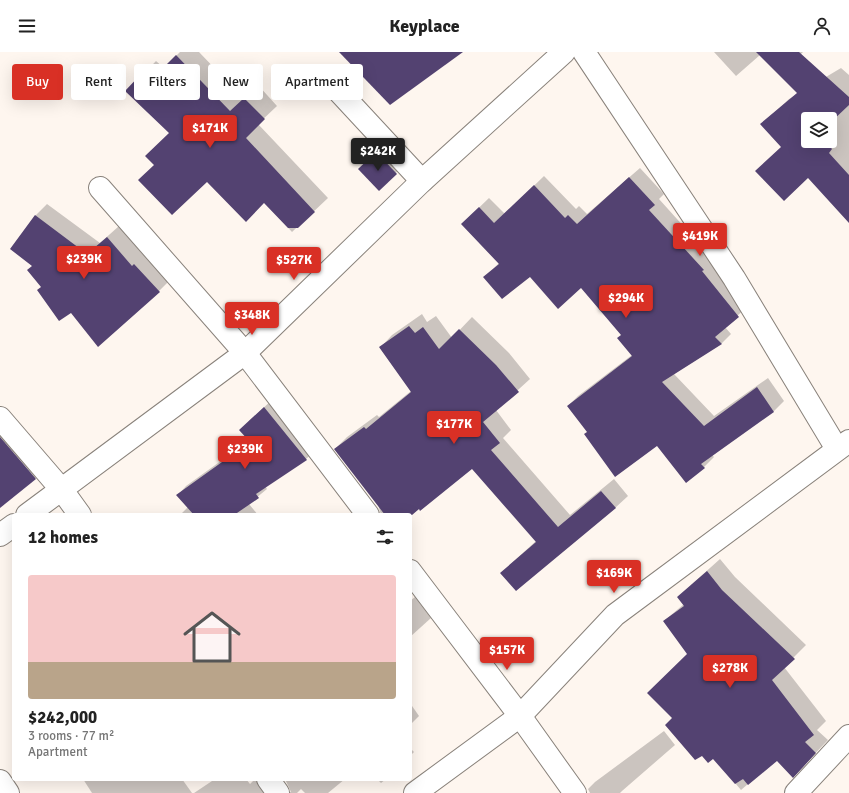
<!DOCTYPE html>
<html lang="en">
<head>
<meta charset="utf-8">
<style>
  :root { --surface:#fff; --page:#f6f6f6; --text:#222; --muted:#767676; --line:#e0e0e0; --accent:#d93025 }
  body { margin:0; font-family:Signika,sans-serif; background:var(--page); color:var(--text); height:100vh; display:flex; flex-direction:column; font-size:15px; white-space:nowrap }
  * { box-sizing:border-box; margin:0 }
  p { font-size:13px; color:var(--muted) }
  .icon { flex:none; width:22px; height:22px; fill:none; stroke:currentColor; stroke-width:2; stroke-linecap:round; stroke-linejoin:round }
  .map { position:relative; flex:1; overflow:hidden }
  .panel { position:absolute; left:12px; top:461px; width:400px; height:268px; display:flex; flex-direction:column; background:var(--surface); border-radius:4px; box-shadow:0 4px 16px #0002 }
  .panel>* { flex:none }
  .guide { position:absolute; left:12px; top:12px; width:400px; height:36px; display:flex; gap:8px }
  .buttons { position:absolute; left:801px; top:60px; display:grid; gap:8px }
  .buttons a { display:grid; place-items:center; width:36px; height:36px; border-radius:4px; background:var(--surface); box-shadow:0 4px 16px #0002; font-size:20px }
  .price { position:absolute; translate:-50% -34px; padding:0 9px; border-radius:4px; background:var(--accent); color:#fff; font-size:13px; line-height:26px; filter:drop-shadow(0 1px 2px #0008) }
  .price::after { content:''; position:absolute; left:50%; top:24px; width:12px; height:9px; margin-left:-6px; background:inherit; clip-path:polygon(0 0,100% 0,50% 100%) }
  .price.active { background:#222; color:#fff }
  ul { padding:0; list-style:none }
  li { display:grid; align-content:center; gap:8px; height:212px; padding:0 16px }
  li+li { border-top:1px solid var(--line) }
  li span { display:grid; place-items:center; height:124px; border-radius:4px; color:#555 }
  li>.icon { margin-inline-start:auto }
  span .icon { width:72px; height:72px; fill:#fffc; stroke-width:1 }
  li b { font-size:17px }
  h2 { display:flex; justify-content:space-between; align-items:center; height:48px; padding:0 16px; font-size:17px }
  .pill { padding:0 14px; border-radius:4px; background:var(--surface); box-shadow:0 4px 16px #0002; font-size:14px; line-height:36px }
  .pill.active { background:var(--accent); color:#fff }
  header { display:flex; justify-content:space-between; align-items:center; height:52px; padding:0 16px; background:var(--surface); font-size:18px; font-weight:700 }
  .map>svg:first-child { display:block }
  .shadow { fill:#0003; fill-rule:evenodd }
  .building { fill:#534271 }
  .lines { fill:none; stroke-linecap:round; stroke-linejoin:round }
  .street-casing { stroke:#89827b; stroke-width:24 }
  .street { stroke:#fff; stroke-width:22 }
</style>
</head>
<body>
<header><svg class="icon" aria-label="menu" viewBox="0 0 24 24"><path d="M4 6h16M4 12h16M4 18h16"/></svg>Keyplace<svg class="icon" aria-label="person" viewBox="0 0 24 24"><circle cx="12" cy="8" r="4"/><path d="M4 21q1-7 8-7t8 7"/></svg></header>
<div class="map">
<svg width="849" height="741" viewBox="0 0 849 741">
  <rect width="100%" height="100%" fill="#fef6ef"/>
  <g class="shadow">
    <path d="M 180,0 L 199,0 L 244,47 L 258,33 L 277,54 L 258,72 L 328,146 L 292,180 L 264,150 L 207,128 L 155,113 L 171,81 L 127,39 L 156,9 L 164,16 Z"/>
    <path d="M 714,0 L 803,0 L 780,23 L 760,3 L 736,24 Z"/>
    <path d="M 841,16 L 849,23 L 849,157 L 808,125 L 756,119 L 782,95 L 762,72 L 789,47 ZM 808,67 L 830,67 L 830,89 L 808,89 Z"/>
    <path d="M 384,93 L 403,114 L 379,137 L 360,117 Z"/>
    <path d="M 640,116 L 664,142 L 659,147 L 713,207 L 748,254 L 725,275 L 731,282 L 721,292 L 674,322 L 714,364 L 768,326 L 784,349 L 774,359 L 712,403 L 714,405 L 704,415 L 658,392 L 588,380 L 568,354 L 578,344 L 632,303 L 622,282 L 581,234 L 530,224 L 485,225 L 499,211 L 462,172 L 489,146 L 505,162 L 544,124 L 576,157 L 579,154 L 587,162 Z"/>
    <path d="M 47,152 L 100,191 L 119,174 L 144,203 L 146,201 L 170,228 L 159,239 L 71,259 L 42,234 L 33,213 L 11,197 L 36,163 Z"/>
    <path d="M 422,262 L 427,270 L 436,264 L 452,286 L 472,265 L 509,301 L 530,327 L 496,358 L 511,378 L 503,386 L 570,463 L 614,427 L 628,444 L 615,456 L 501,521 L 536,489 L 472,415 L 410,464 L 410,463 L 381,463 L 378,452 L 335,397 L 347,385 L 377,363 L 379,365 L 411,339 L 380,296 L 392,283 Z"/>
    <path d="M 273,347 L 315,399 L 306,407 L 265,434 L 267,437 L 249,452 L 258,463 L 180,463 L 188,455 L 178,443 L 186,434 L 250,388 L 249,369 Z"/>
    <path d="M 0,355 L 49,413 L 35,426 L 0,455 Z"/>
    <path d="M 720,507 L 735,525 L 806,593 L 784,615 L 826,669 L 817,678 L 828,688 L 805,712 L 777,707 L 741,738 L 713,705 L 673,666 L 688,601 L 664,569 L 684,552 L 691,533 Z"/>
    <path d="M 415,545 L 431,566 L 410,585 L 410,549 Z"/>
    <path d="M 410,651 L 419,664 L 410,673 Z"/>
    <path d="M 664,679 L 675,693 L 622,739 L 620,741 L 590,741 L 588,737 L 595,730 Z"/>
    <path d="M 410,696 L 414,700 L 410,704 Z"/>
    <path d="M 83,727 L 182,727 L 192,741 L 92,741 Z"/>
    <path d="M 215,727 L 246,727 L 250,732 L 255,727 L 276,727 L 286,739 L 291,740 L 285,727 L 345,727 L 328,741 L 305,741 L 301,737 L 297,741 L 194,741 Z"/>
    <path d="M 377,727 L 386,727 L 381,731 Z"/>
  </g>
  <g class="building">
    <path d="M 339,0 L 463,0 L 390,53 Z"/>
    <path d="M 756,0 L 799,0 L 849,45 L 849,53 L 830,71 L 830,67 L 808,67 L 808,89 L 825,89 L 832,97 L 829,101 L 849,123 L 849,171 L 808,126 L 784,149 L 755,119 L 781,95 L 760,72 L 797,41 Z"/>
    <path d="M 176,3 L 230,59 L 244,46 L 265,67 L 246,86 L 315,160 L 298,176 L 288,176 L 264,151 L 246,170 L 207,130 L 172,163 L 138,128 L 154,113 L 145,104 L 169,81 L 125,39 L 142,21 L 150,29 Z"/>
    <path d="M 376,100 L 397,122 L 379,139 L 358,117 Z"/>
    <path d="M 629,125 L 655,153 L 649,158 L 704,218 L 702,219 L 739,265 L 715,285 L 722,292 L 662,330 L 704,374 L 757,335 L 774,360 L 701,412 L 705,416 L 686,431 L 657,394 L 615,425 L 584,382 L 587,380 L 567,354 L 632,304 L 617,286 L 621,283 L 581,236 L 558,257 L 530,225 L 502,247 L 483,225 L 499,212 L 461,172 L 479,155 L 494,171 L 534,133 L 565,166 L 568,163 L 577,172 Z"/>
    <path d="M 35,163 L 87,202 L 107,185 L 132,214 L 134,212 L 160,240 L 98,295 L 71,261 L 59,269 L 37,238 L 41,235 L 27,218 L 32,214 L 10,197 Z"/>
    <path d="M 409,274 L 415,281 L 423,275 L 439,297 L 459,277 L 496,313 L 519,340 L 483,370 L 500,391 L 491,398 L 558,475 L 601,439 L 616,456 L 516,539 L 500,521 L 536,490 L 472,417 L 420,459 L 419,457 L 412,463 L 385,463 L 334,397 L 364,375 L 366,377 L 411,340 L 379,295 Z"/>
    <path d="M 264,355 L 307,408 L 256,442 L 259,446 L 234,463 L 194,463 L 176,443 L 250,390 L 239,378 Z"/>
    <path d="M 0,385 L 36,427 L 0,456 Z"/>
    <path d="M 707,519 L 722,538 L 795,607 L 772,628 L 814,683 L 805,690 L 816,701 L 793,726 L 777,709 L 748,733 L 743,727 L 735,732 L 713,707 L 708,711 L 702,704 L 695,708 L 665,673 L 672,666 L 647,641 L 687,602 L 663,569 L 684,554 L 677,545 Z"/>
  </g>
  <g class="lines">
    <defs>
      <g id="street">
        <path d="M 584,0 L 734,226 L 837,397"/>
        <path d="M 332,32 L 422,129"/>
        <path d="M 100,136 L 245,301 L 368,463"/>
        <path d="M 0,366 L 62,438 L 80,463"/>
        <path d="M 27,463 L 245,301 L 422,129 L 564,0"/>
        <path d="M 0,483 L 14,473"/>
        <path d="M 410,519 L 520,664 L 575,741"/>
        <path d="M 268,727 L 278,741"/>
        <path d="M 0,729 L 8,741"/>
        <path d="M 415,741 L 520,664 L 615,563 L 849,389"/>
        <path d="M 796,741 L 849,684"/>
      </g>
    </defs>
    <use href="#street" class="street-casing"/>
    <use href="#street" class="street"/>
  </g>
</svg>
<div class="buttons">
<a><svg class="icon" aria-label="layers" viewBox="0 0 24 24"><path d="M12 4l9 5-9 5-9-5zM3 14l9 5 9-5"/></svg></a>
</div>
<b class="price" style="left:210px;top:97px">$171K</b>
<b class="price active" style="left:378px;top:120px">$242K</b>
<b class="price" style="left:700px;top:205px">$419K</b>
<b class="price" style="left:84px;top:228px">$239K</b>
<b class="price" style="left:294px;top:229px">$527K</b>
<b class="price" style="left:626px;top:267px">$294K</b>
<b class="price" style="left:252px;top:284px">$348K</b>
<b class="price" style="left:454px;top:393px">$177K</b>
<b class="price" style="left:245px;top:418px">$239K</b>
<b class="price" style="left:614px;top:542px">$169K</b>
<b class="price" style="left:507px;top:619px">$157K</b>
<b class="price" style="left:730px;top:637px">$278K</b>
<div class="guide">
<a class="pill active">Buy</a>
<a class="pill">Rent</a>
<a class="pill">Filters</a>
<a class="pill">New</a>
<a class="pill">Apartment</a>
</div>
<section class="panel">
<h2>12 homes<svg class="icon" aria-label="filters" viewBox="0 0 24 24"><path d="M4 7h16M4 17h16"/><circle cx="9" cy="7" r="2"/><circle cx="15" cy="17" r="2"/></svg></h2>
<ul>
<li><span style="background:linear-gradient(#f6c9c9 70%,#b9a48a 0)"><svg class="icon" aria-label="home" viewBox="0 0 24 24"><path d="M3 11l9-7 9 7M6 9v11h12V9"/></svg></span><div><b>$242,000</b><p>3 rooms · 77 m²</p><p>Apartment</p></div></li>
</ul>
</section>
</div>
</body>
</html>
